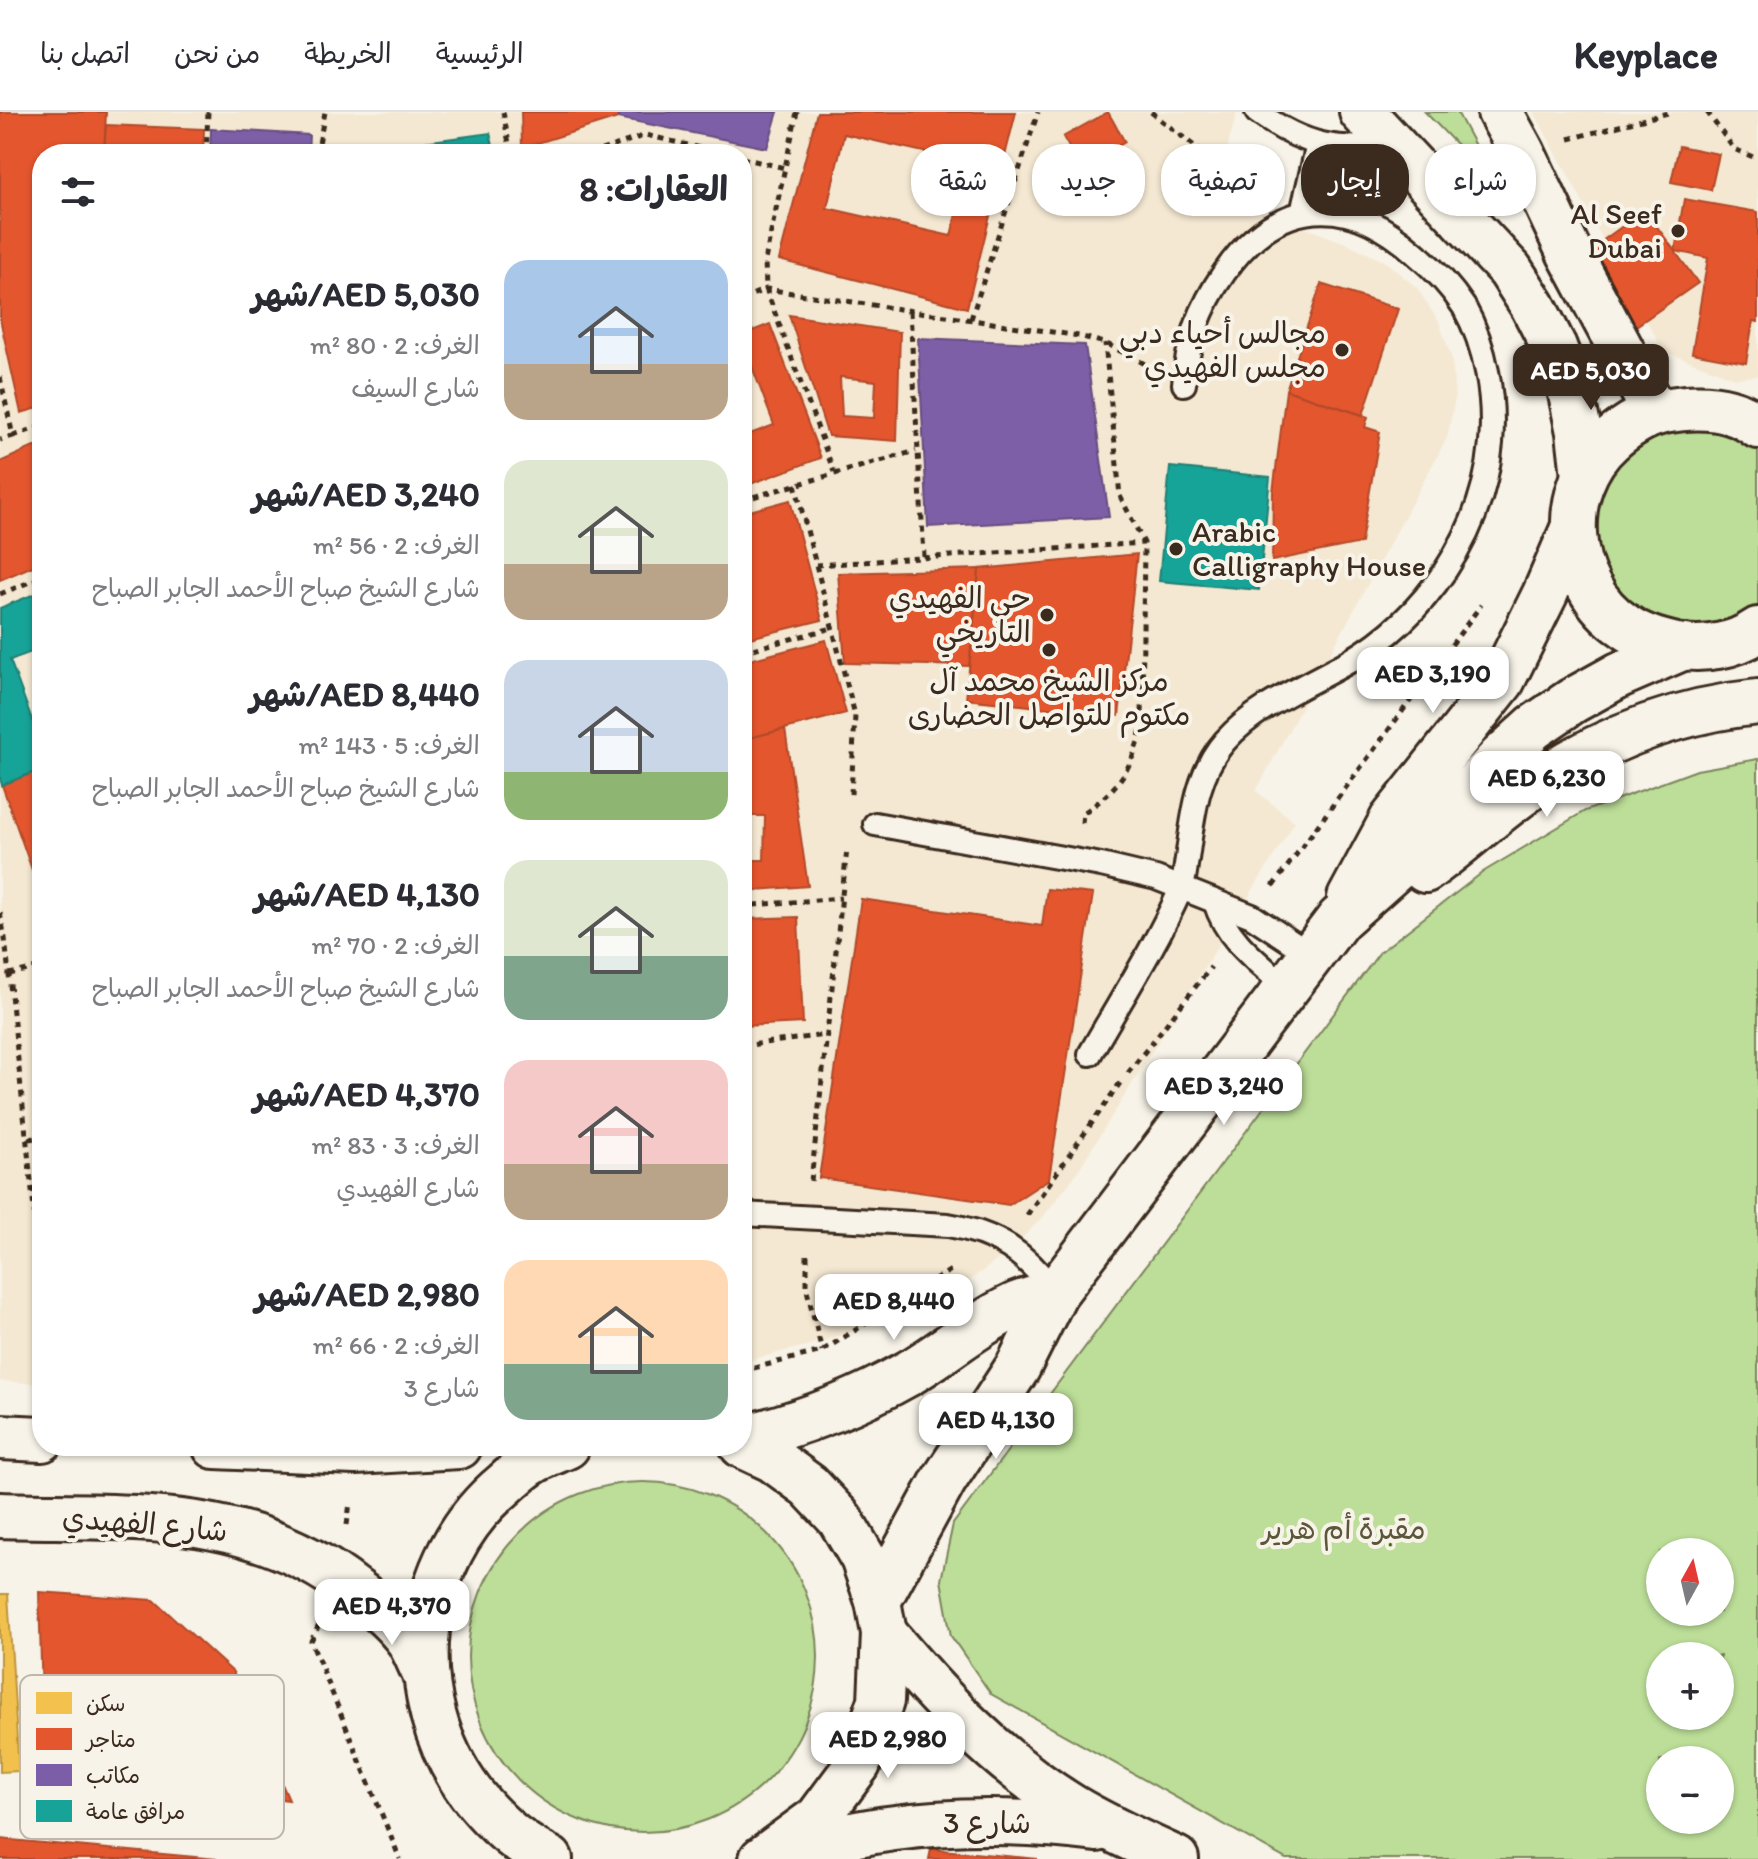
<!DOCTYPE html>
<html lang="ar">
<head>
<meta charset="utf-8">
<style>
  :root { --surface:#fff; --page:#f2f2f3; --text:#2b2b33; --muted:#7c7c81; --line:#e1e1e2; --accent:#3b2a1e }
  body { margin:0; font-family:Itim,"Playpen Sans Arabic",sans-serif; background:var(--page); color:var(--text); direction:rtl; height:100vh; display:flex; flex-direction:column; font-size:30px; white-space:nowrap }
  * { box-sizing:border-box; margin:0 }
  p { font-size:26px; color:var(--muted) }
  .icon { flex:none; width:44px; height:44px; fill:none; stroke:currentColor; stroke-width:2; stroke-linecap:round; stroke-linejoin:round }
  .map { position:relative; flex:1; overflow:hidden; direction:ltr }
  .side { position:absolute; left:32px; top:32px; width:720px; height:1312px; display:flex; flex-direction:column; background:var(--surface); border-radius:32px; box-shadow:0 2px 6px #0004; direction:rtl }
  .side>* { flex:none }
  .banner { position:absolute; left:776px; top:32px; width:760px; height:72px; direction:rtl; display:flex; gap:16px }
  .needle { width:52px; rotate:8deg }
  .tools { position:absolute; left:1646px; top:1426px; display:grid; gap:16px }
  .tools a { display:grid; place-items:center; width:88px; height:88px; border-radius:50%; background:var(--surface); box-shadow:0 2px 6px #0004; font-size:40px }
  .price { position:absolute; translate:-50% -68px; padding:0 18px; border-radius:16px; background:#fff; color:#222; font-size:26px; line-height:52px; filter:drop-shadow(0 2px 4px #0008) }
  .price::after { content:''; position:absolute; left:50%; top:48px; width:24px; height:18px; margin-left:-12px; background:inherit; clip-path:polygon(0 0,100% 0,50% 100%) }
  .price.active { background:var(--accent); color:#fff }
  ul { padding:0; list-style:none }
  li { display:flex; align-items:center; gap:24px; height:200px; padding:0 24px }
  li span { display:grid; place-items:center; flex:none; width:224px; height:160px; border-radius:24px; color:#555 }
  li>.icon { margin-inline-start:auto }
  span .icon { width:96px; height:96px; fill:#fffc; stroke-width:1 }
  li b { font-size:34px }
  h2 { display:flex; justify-content:space-between; align-items:center; height:96px; padding:0 24px; font-size:34px }
  .pill { padding:0 28px; border-radius:32px; background:var(--surface); box-shadow:0 2px 6px #0004; font-size:28px; line-height:72px }
  .pill.active { background:var(--accent); color:#fff }
  header { display:flex; align-items:center; gap:48px; box-sizing:border-box; height:112px; padding:0 40px; background:var(--surface); border-bottom:2px solid var(--line) }
  header strong { font-size:38px }
  nav { display:flex; gap:44px; margin-inline-start:auto; font-size:28px }
  .map>svg:first-child { display:block }
  .built { fill:#f4e8d2 }
  .green { fill:#bcde98; stroke:#7c845b; stroke-width:2; fill-rule:evenodd }
  .homes { fill:#f2c14e; stroke:#bb9440; stroke-width:2 }
  .shops { fill:#e4572e; stroke:#b14a29; stroke-width:2; fill-rule:evenodd }
  .offices { fill:#7b5ea7; stroke:#684e7e; stroke-width:2 }
  .public { fill:#17a398; stroke:#227f73; stroke-width:2 }
  .lines { fill:none; stroke-linecap:round; stroke-linejoin:round }
  .lane-casing { stroke:#3b2a1e; stroke-width:28 }
  .street-casing { stroke:#3b2a1e; stroke-width:50 }
  .secondary-casing { stroke:#3b2a1e; stroke-width:50 }
  .path { stroke:#3b2a1e; stroke-width:5; stroke-dasharray:6 6; stroke-linecap:butt }
  .lane { stroke:#f7f3e8; stroke-width:22 }
  .street { stroke:#f7f3e8; stroke-width:44 }
  .secondary { stroke:#f7f3e8; stroke-width:44 }
  .poi-dot { fill:#3b2a1e; stroke:#f7f3e8; stroke-width:3 }
  .labels { text-anchor:middle; stroke-width:8; stroke-linejoin:round; paint-order:stroke }
  .poi-label { font-size:30px; fill:#3b2a1e; stroke:#f7f3e8; text-anchor:end }
  .street-label { font-size:30px; fill:#3b2a1e; stroke:#f7f3e8 }
  .park-label { font-size:30px; fill:#5b573c; stroke:#f7f3e8 }
  .key { fill:#f7f3e8; stroke:#bfb7ab; stroke-width:2 }
  .key-label { font-size:22px; fill:#3b2a1e }
</style>
</head>
<body>
<header>
<strong>Keyplace</strong>
<nav><a>الرئيسية</a><a>الخريطة</a><a>من نحن</a><a>اتصل بنا</a></nav>
</header>
<div class="map">
<svg width="1758" height="1747" viewBox="0 0 1758 1747">
  <rect width="100%" height="100%" fill="#f7f3e8"/>
  <filter id="ink" filterUnits="userSpaceOnUse"><feTurbulence type="fractalNoise" baseFrequency=".0125" numOctaves="2"/><feDisplacementMap in="SourceGraphic" scale="16" xChannelSelector="R" yChannelSelector="G"/><feConvolveMatrix kernelMatrix="1 2 1 2 8 2 1 2 1" color-interpolation-filters="sRGB"/></filter>
  <g filter="url(#ink)">
    <g class="built">
      <path d="M 0,0 L 1237,0 L 1215,82 L 1351,133 L 1387,151 L 1417,176 L 1439,210 L 1452,247 L 1455,287 L 1447,326 L 1256,679 L 1295,710 L 1074,1065 L 1043,1105 L 1007,1141 L 966,1171 L 921,1196 L 821,1230 L 742,1250 L 742,42 L 42,42 L 42,1272 L 0,1269 Z"/>
      <path d="M 1534,0 L 1758,0 L 1758,264 L 1735,266 L 1663,239 Z"/>
    </g>
    <g class="green">
      <path d="M 1425,0 L 1457,0 L 1496,73 Z"/>
      <path d="M 1716,313 L 1758,334 L 1758,493 L 1750,500 L 1718,514 L 1683,516 L 1651,507 L 1623,489 L 1602,462 L 1591,431 L 1602,366 L 1649,320 Z"/>
      <path d="M 1758,647 L 1758,1747 L 1286,1747 L 991,1582 L 951,1524 L 941,1468 L 953,1412 L 1380,840 L 1483,760 L 1585,699 L 1697,658 ZM 1720,1440 L 1720,1500 L 1660,1500 L 1660,1440 ZM 1660,1544 L 1720,1544 L 1720,1604 L 1660,1604 ZM 1660,1648 L 1720,1648 L 1720,1708 L 1660,1708 Z"/>
      <circle cx="643" cy="1545" r="175"/>
    </g>
    <path class="homes" d="M 0,1482 L 8,1482 L 19,1659 L 0,1660 Z"/>
    <g class="shops">
      <path d="M 0,0 L 106,0 L 104,42 L 42,42 L 42,295 L 21,301 L 0,207 Z"/>
      <path d="M 521,0 L 619,0 L 618,6 L 522,36 Z"/>
      <path d="M 817,0 L 1016,0 L 967,196 L 779,148 ZM 844,22 L 968,50 L 951,124 L 827,96 Z"/>
      <path d="M 1108,0 L 1125,30 L 1080,55 L 1063,25 Z"/>
      <path d="M 106,13 L 204,17 L 203,42 L 104,42 Z"/>
      <path d="M 1679,34 L 1719,42 L 1711,78 L 1671,70 Z"/>
      <path d="M 1684,87 L 1758,100 L 1758,210 L 1753,209 L 1746,251 L 1692,241 L 1708,146 L 1675,139 Z"/>
      <path d="M 1645,98 L 1698,171 L 1636,214 L 1584,142 Z"/>
      <path d="M 1321,172 L 1398,197 L 1363,303 L 1286,278 Z"/>
      <path d="M 789,203 L 900,220 L 897,329 L 828,324 ZM 840,265 L 876,269 L 874,306 L 842,304 Z"/>
      <path d="M 770,212 L 821,346 L 742,375 L 742,325 L 774,313 L 751,252 L 742,255 L 742,223 Z"/>
      <path d="M 1286,278 L 1368,305 L 1365,315 L 1380,320 L 1361,431 L 1272,449 L 1273,380 Z"/>
      <path d="M 36,334 L 42,347 L 42,450 L 0,468 L 0,350 Z"/>
      <path d="M 790,388 L 822,508 L 746,527 L 742,510 L 742,401 Z"/>
      <path d="M 1137,442 L 1119,604 L 966,587 L 979,457 Z"/>
      <path d="M 979,457 L 969,554 L 845,551 L 838,461 Z"/>
      <path d="M 826,528 L 846,601 L 742,628 L 742,550 Z"/>
      <path d="M 785,617 L 808,774 L 742,779 L 742,748 L 764,748 L 765,704 L 742,704 L 742,628 Z"/>
      <path d="M 42,657 L 42,786 L 2,673 Z"/>
      <path d="M 1047,777 L 1093,782 L 1049,1067 L 1009,1093 L 819,1066 L 861,787 L 1042,814 Z"/>
      <path d="M 798,805 L 803,911 L 742,914 L 742,807 Z"/>
      <path d="M 39,1480 L 154,1488 L 233,1560 L 289,1688 L 44,1659 Z"/>
      <path d="M 0,1727 L 217,1747 L 0,1747 Z"/>
      <path d="M 931,1737 L 1038,1747 L 929,1747 Z"/>
    </g>
    <g class="offices">
      <path d="M 619,0 L 778,0 L 767,36 L 618,6 Z"/>
      <path d="M 211,17 L 309,23 L 308,42 L 210,42 Z"/>
      <path d="M 918,226 L 1085,233 L 1109,405 L 928,415 Z"/>
    </g>
    <g class="public">
      <path d="M 490,21 L 495,42 L 334,42 Z"/>
      <path d="M 1170,355 L 1270,365 L 1259,478 L 1159,469 Z"/>
      <path d="M 42,479 L 42,536 L 10,548 L 34,613 L 42,610 L 42,657 L 2,673 L 0,667 L 0,496 Z"/>
    </g>
    <g class="lines">
      <defs>
        <g id="lane">
          <path d="M 1257,0 C 1305,35 1338,40 1395,33"/>
          <path d="M 1302,101 L 1318,32"/>
          <path d="M 875,712 L 1101,753 L 1156,766 L 1252,804 L 1311,843"/>
          <path d="M 1215,790 C 1227,829 1258,850 1287,876"/>
          <path d="M 1090,942 C 1120,889 1155,835 1180,779 C 1185,770 1185,757 1187,747 C 1193,706 1196,662 1225,629 C 1257,593 1306,574 1348,550 C 1426,505 1483,422 1491,331 C 1495,286 1486,234 1464,195 C 1451,175 1433,156 1415,141 C 1348,81 1277,84 1224,161 C 1201,194 1187,232 1184,272"/>
          <path d="M 742,1102 L 948,1113 C 997,1121 1026,1141 1055,1181"/>
        </g>
        <g id="street">
          <path d="M 1362,0 L 1510,158 L 1533,194 L 1554,235 L 1570,277 L 1579,320 L 1584,364"/>
          <path d="M 1500,0 L 1522,40 L 1570,142 L 1655,301"/>
        </g>
        <g id="secondary">
          <path d="M 1758,314 C 1731,293 1696,293 1664,299 C 1644,303 1626,315 1611,328 C 1556,377 1563,473 1625,514 C 1640,525 1658,530 1676,534 C 1703,539 1735,534 1758,518"/>
          <path d="M 1425,758 C 1466,729 1503,692 1546,665 C 1611,623 1681,598 1758,590"/>
          <path d="M 1350,786 L 1392,708 L 1502,569 L 1545,482 L 1573,417"/>
          <path d="M 0,1325 L 42,1327"/>
          <path d="M 742,1326 C 801,1312 856,1291 909,1261 C 945,1240 976,1212 1014,1194 C 1027,1188 1042,1185 1055,1181"/>
          <path d="M 742,1333 L 772,1347 L 809,1374 L 840,1407 L 863,1446 L 878,1489 L 884,1521 L 881,1589 L 858,1652 L 818,1706 L 762,1747"/>
          <path d="M 215,1334 L 355,1340 L 459,1334"/>
          <path d="M 0,1403 C 128,1407 250,1394 356,1479 C 375,1493 395,1509 409,1529 C 415,1539 420,1552 425,1562"/>
          <path d="M 878,1489 L 944,1368 L 1018,1255 L 1055,1181 L 1339,807 L 1412,742 L 1500,646 L 1534,615 L 1572,589 L 1619,563 L 1684,535"/>
          <path d="M 884,1521 C 940,1588 997,1649 1072,1695 C 1105,1715 1141,1731 1176,1747"/>
          <path d="M 786,1740 C 887,1708 992,1704 1097,1717"/>
          <path d="M 550,1747 C 519,1733 492,1708 471,1681 C 400,1586 413,1448 505,1372 C 514,1364 523,1355 534,1349 C 544,1343 556,1339 567,1334"/>
        </g>
      </defs>
      <use href="#lane" class="lane-casing"/>
      <use href="#street" class="street-casing"/>
      <use href="#secondary" class="secondary-casing"/>
      <g class="path">
        <path d="M 503,0 L 511,42"/>
        <path d="M 797,0 L 765,148 L 766,177 L 834,360"/>
        <path d="M 1151,0 L 1244,73 L 1270,68"/>
        <path d="M 1707,0 L 1734,37 L 1758,47"/>
        <path d="M 1569,27 L 1672,0"/>
        <path d="M 206,42 L 208,0"/>
        <path d="M 317,42 L 325,0"/>
        <path d="M 590,42 L 646,23 L 725,42"/>
        <path d="M 742,46 L 785,56"/>
        <path d="M 742,187 L 766,177 L 1079,224 L 1105,231 L 1149,254"/>
        <path d="M 910,199 L 924,444"/>
        <path d="M 971,207 L 1038,0"/>
        <path d="M 0,265 L 13,324 L 0,328"/>
        <path d="M 13,324 L 42,314"/>
        <path d="M 795,372 L 855,603 L 851,683"/>
        <path d="M 742,388 L 916,339"/>
        <path d="M 816,453 L 1144,431"/>
        <path d="M 0,482 L 42,465"/>
        <path d="M 742,540 L 832,516"/>
        <path d="M 1082,711 L 1083,701 C 1119,678 1136,651 1142,609 L 1144,431 L 1120,384 L 1105,231"/>
        <path d="M 1273,774 L 1481,493"/>
        <path d="M 742,794 L 841,786"/>
        <path d="M 0,801 L 5,826 L 42,1172"/>
        <path d="M 9,862 L 42,855"/>
        <path d="M 742,934 L 825,923"/>
        <path d="M 1128,961 L 1211,855"/>
        <path d="M 28,1027 L 42,1025"/>
        <path d="M 811,1069 L 847,737"/>
        <path d="M 1027,1103 L 1120,971"/>
        <path d="M 807,1143 L 807,1178 L 822,1239"/>
        <path d="M 742,1259 L 822,1239 L 954,1156"/>
        <path d="M 347,1413 L 350,1391"/>
        <path d="M 319,1513 L 311,1529 L 400,1747"/>
      </g>
      <use href="#lane" class="lane"/>
      <use href="#street" class="street"/>
      <use href="#secondary" class="secondary"/>
    </g>
  </g>
  <g class="poi-dot">
    <circle cx="1678" cy="119" r="8"/>
    <circle cx="1342" cy="238" r="8"/>
    <circle cx="1176" cy="437" r="8"/>
    <circle cx="1047" cy="503" r="8"/>
    <circle cx="1049" cy="538" r="8"/>
  </g>
  <g class="labels">
    <g class="poi-label">
      <text x="1662" y="112">Al Seef<tspan x="1662" dy="34">Dubai</tspan></text>
      <text x="1326" y="231">مجالس أحياء دبي<tspan x="1326" dy="34">مجلس الفهيدي</tspan></text>
      <text x="1192" y="430" text-anchor="start">Arabic<tspan x="1192" dy="34">Calligraphy House</tspan></text>
      <text x="1031" y="496">حي الفهيدي<tspan x="1031" dy="34">التاريخي</tspan></text>
      <text x="1049" y="579" text-anchor="middle">مركز الشيخ محمد آل<tspan x="1049" dy="34">مكتوم للتواصل الحضارى</tspan></text>
    </g>
    <g class="street-label">
      <text transform="translate(145 1412) rotate(5)" y="10">شارع الفهيدي</text>
      <text x="987" y="1721">شارع 3</text>
    </g>
    <g class="park-label">
      <text x="1344" y="1427">مقبرة أم هرير</text>
    </g>
  </g>
  <rect x="20" y="1563" width="264" height="164" rx="12" class="key"/>
  <rect x="36" y="1580" width="36" height="22" fill="#f2c14e"/>
  <rect x="36" y="1616" width="36" height="22" fill="#e4572e"/>
  <rect x="36" y="1652" width="36" height="22" fill="#7b5ea7"/>
  <rect x="36" y="1688" width="36" height="22" fill="#17a398"/>
  <g class="key-label">
    <text x="86" y="1599">سكن</text>
    <text x="86" y="1635">متاجر</text>
    <text x="86" y="1671">مكاتب</text>
    <text x="86" y="1707">مرافق عامة</text>
  </g>
</svg>
<div class="tools">
<a><svg class="needle" viewBox="-14 -14 28 28"><path d="M0-13l5 13h-10z" fill="#e53935"/><path d="M0 13l5-13h-10z" fill="#7c7c81"/></svg></a>
<a>+</a>
<a>−</a>
</div>
<b class="price active" style="left:1591px;top:300px">AED 5,030</b>
<b class="price" style="left:1433px;top:603px">AED 3,190</b>
<b class="price" style="left:1547px;top:707px">AED 6,230</b>
<b class="price" style="left:1224px;top:1015px">AED 3,240</b>
<b class="price" style="left:894px;top:1230px">AED 8,440</b>
<b class="price" style="left:996px;top:1349px">AED 4,130</b>
<b class="price" style="left:392px;top:1535px">AED 4,370</b>
<b class="price" style="left:888px;top:1668px">AED 2,980</b>
<div class="banner">
<a class="pill">شراء</a>
<a class="pill active">إيجار</a>
<a class="pill">تصفية</a>
<a class="pill">جديد</a>
<a class="pill">شقة</a>
</div>
<section class="side">
<h2>العقارات: 8<svg class="icon" aria-label="filters" viewBox="0 0 24 24"><path d="M4 7h16M4 17h16"/><circle cx="9" cy="7" r="2"/><circle cx="15" cy="17" r="2"/></svg></h2>
<ul>
<li><span style="background:linear-gradient(#a9c7e8 65%,#b9a48a 0)"><svg class="icon" aria-label="home" viewBox="0 0 24 24"><path d="M3 11l9-7 9 7M6 9v11h12V9"/></svg></span><div><b>AED 5,030/شهر</b><p>الغرف: 2 · 80 m²</p><p>شارع السيف</p></div></li>
<li><span style="background:linear-gradient(#dfe7d0 65%,#b9a48a 0)"><svg class="icon" aria-label="home" viewBox="0 0 24 24"><path d="M3 11l9-7 9 7M6 9v11h12V9"/></svg></span><div><b>AED 3,240/شهر</b><p>الغرف: 2 · 56 m²</p><p>شارع الشيخ صباح الأحمد الجابر الصباح</p></div></li>
<li><span style="background:linear-gradient(#c9d6e8 70%,#8fb573 0)"><svg class="icon" aria-label="home" viewBox="0 0 24 24"><path d="M3 11l9-7 9 7M6 9v11h12V9"/></svg></span><div><b>AED 8,440/شهر</b><p>الغرف: 5 · 143 m²</p><p>شارع الشيخ صباح الأحمد الجابر الصباح</p></div></li>
<li><span style="background:linear-gradient(#dfe7d0 60%,#7fa58c 0)"><svg class="icon" aria-label="home" viewBox="0 0 24 24"><path d="M3 11l9-7 9 7M6 9v11h12V9"/></svg></span><div><b>AED 4,130/شهر</b><p>الغرف: 2 · 70 m²</p><p>شارع الشيخ صباح الأحمد الجابر الصباح</p></div></li>
<li><span style="background:linear-gradient(#f6c9c9 65%,#b9a48a 0)"><svg class="icon" aria-label="home" viewBox="0 0 24 24"><path d="M3 11l9-7 9 7M6 9v11h12V9"/></svg></span><div><b>AED 4,370/شهر</b><p>الغرف: 3 · 83 m²</p><p>شارع الفهيدي</p></div></li>
<li><span style="background:linear-gradient(#ffd9b3 65%,#7fa58c 0)"><svg class="icon" aria-label="home" viewBox="0 0 24 24"><path d="M3 11l9-7 9 7M6 9v11h12V9"/></svg></span><div><b>AED 2,980/شهر</b><p>الغرف: 2 · 66 m²</p><p>شارع 3</p></div></li>
</ul>
</section>
</div>
</body>
</html>
